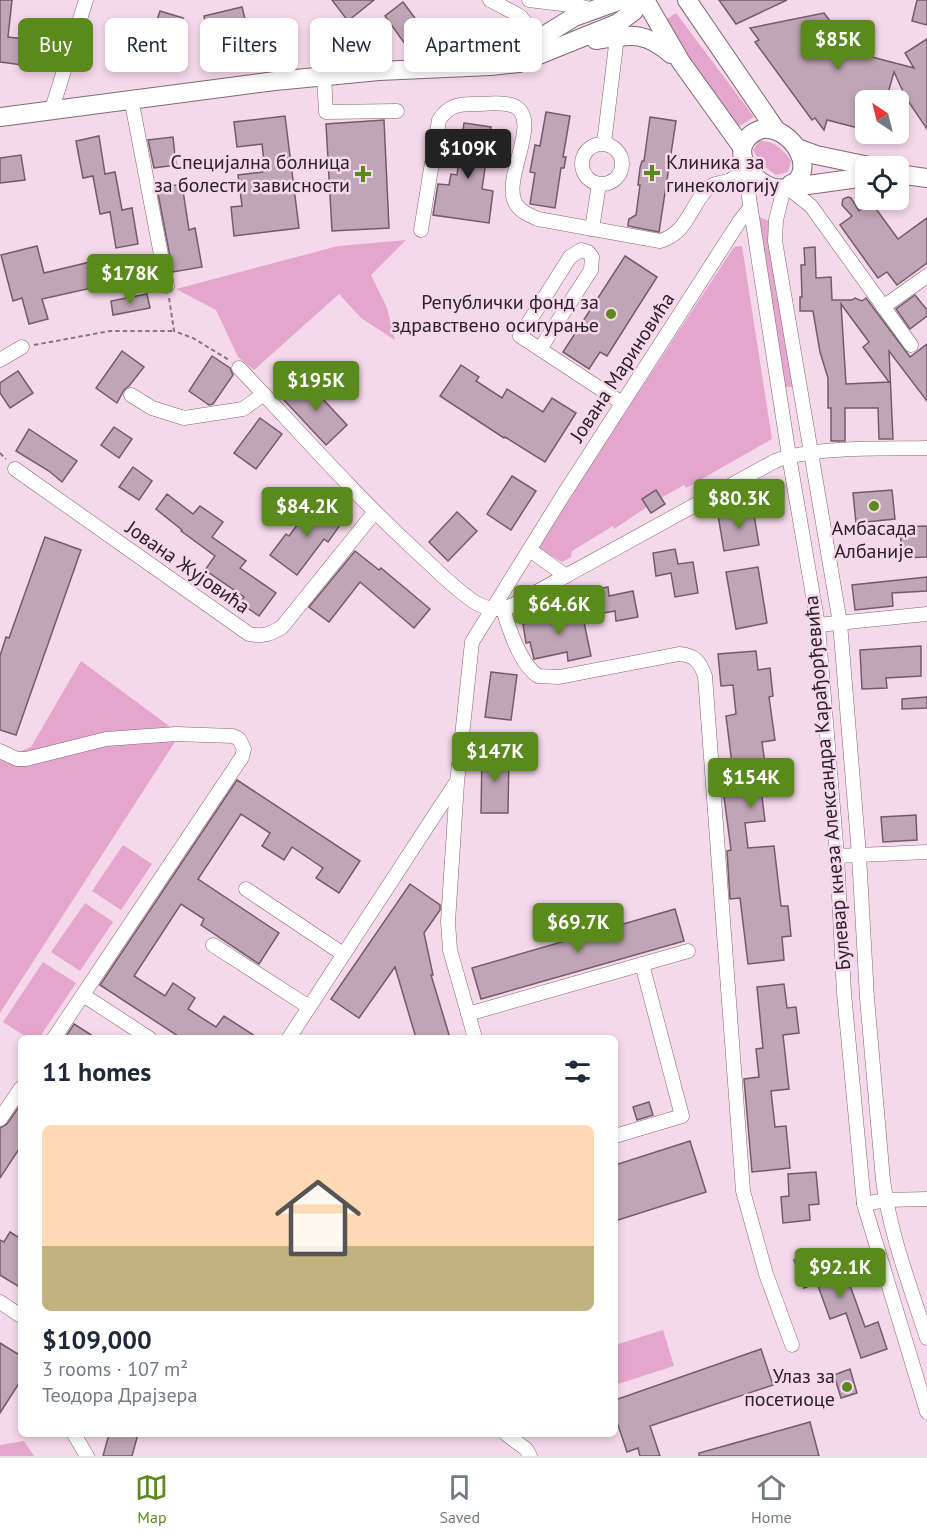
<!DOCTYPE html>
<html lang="en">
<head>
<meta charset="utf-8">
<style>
  :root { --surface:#fff; --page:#f2f2f3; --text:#1f2937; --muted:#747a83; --line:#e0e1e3; --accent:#5a891c }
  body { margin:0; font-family:"PT Sans",sans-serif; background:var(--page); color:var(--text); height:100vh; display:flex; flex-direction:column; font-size:22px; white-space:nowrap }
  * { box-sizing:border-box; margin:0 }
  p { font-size:20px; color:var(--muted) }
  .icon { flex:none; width:33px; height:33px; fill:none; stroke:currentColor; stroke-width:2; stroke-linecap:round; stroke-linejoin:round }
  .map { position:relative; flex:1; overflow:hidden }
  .sheet { position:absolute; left:18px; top:1035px; width:600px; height:402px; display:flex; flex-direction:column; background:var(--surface); border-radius:9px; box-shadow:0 3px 9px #0003 }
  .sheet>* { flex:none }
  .hud { position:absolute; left:18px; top:18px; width:600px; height:54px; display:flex; gap:12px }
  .needle { width:39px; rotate:325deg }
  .controls { position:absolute; left:855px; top:90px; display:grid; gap:12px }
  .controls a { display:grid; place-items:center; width:54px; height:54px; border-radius:9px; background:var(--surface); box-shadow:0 3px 9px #0003; font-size:30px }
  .price { position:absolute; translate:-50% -51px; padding:0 14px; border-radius:6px; background:var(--accent); color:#fff; font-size:20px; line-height:39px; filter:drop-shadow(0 2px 3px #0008) }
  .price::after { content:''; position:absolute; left:50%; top:36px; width:18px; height:14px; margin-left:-9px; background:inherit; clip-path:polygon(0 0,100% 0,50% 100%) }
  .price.current { background:#222; color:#fff }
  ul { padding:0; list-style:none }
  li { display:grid; align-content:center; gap:12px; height:318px; padding:0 24px }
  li+li { border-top:2px solid var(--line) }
  li span { display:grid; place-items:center; height:186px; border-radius:9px; color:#555 }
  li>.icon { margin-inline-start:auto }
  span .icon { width:108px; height:108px; fill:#fffc; stroke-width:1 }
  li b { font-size:26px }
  h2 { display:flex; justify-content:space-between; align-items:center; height:72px; padding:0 24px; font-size:26px }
  .chip { padding:0 21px; border-radius:9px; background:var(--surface); box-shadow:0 3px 9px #0003; font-size:21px; line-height:54px }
  .chip.current { background:var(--accent); color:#fff }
  .tabs { display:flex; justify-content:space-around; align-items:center; height:84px; border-top:2px solid var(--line); background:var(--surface); font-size:16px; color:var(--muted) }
  .tabs a { display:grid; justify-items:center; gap:3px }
  .tabs .current { color:var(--accent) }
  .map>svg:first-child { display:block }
  .green { fill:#e5a6ce }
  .building { fill:#c0a5b6; stroke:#745b6a; stroke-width:1.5; fill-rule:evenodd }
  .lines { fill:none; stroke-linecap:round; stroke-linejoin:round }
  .minor-casing { stroke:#806777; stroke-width:15 }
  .major-casing { stroke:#806777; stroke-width:20 }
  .path { stroke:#887581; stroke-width:2; stroke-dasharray:4.5 3; stroke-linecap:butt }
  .minor { stroke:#fff; stroke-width:14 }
  .major { stroke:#fff; stroke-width:18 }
  .poi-dot { fill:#5a891c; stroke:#f5d8ea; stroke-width:2 }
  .labels { text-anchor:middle; stroke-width:5; stroke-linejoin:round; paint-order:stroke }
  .poi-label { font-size:20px; fill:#2c2128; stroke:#f5d8ea; text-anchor:end }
  .street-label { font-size:20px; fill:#2c2128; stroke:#f5d8ea }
</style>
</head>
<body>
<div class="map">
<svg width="927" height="1456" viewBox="0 0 927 1456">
  <rect width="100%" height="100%" fill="#f5d8ea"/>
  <g class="green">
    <path d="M 676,13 L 754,117 L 738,127 L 664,21 Z"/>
    <path d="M 759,141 C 774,140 783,149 791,161 L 788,172 L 776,175 L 761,164 L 753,150 Z"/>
    <path d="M 757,216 L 769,221 L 777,288 L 794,387 L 785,387 Z"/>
    <path d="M 406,240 L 371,275 L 387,308 L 395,340 L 361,318 L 339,294 L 254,370 L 238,357 L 216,310 L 176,289 L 338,246 Z"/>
    <path d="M 742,246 L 772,439 L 686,488 L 684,485 L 661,498 L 642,499 L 647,507 L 614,529 L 613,526 L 572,551 L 571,557 L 562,562 L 537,547 L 734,247 Z"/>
    <path d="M 81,661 L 180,734 L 0,1013 L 0,760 L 31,747 Z"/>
    <path d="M 123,845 L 152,864 L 121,910 L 92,891 Z"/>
    <path d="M 85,903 L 113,922 L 80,971 L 51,952 Z"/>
    <path d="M 43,962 L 76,983 L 39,1038 L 28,1038 L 3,1022 Z"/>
    <path d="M 663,1330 L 674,1366 L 615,1385 L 615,1345 Z"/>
    <path d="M 24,1441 L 34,1456 L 0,1456 L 0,1445 Z"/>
  </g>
  <g class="building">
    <path d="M 0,0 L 12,0 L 8,37 L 33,40 L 30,66 L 0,62 Z"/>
    <path d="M 332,0 L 374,0 L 348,21 Z"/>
    <path d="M 719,0 L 787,0 L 736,24 Z"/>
    <path d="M 917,0 L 927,0 L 927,25 L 912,21 Z"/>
    <path d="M 403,2 L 429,37 L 410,51 L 385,16 Z"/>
    <path d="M 242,7 L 247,27 L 208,37 L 204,16 Z"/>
    <path d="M 160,11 L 183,18 L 168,60 L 146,53 Z"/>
    <path d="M 824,13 L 853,52 L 914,68 L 905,53 L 927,39 L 927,129 L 906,98 L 894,72 L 886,100 L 866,100 L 866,130 L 827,120 L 824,130 L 815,118 L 812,120 L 755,42 L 759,40 L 750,28 Z"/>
    <path d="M 546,112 L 570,116 L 563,157 L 566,157 L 564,168 L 561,168 L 555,208 L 530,204 L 535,173 L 530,172 L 535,145 L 540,146 Z"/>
    <path d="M 285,116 L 299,228 L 234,236 L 231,207 L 242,206 L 238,175 L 263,172 L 264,162 L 262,144 L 237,147 L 234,122 Z"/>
    <path d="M 650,117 L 676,121 L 659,232 L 628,226 L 628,224 L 629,219 L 636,215 L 640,185 L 638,185 L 640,168 L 642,161 L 644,161 Z"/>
    <path d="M 384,120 L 389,228 L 332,231 L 326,124 Z"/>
    <path d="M 464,123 L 491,127 L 482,189 L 493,191 L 489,223 L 433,215 L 438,184 L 449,185 L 451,174 L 457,175 Z"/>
    <path d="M 99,136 L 105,174 L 115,172 L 122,210 L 132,208 L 138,244 L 116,248 L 110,212 L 100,214 L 93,176 L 83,178 L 76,141 Z"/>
    <path d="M 173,137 L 176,165 L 154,168 L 148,140 Z"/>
    <path d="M 21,155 L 25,180 L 0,183 L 0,158 Z"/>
    <path d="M 182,184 L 189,230 L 195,228 L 202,267 L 173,272 L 157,188 Z"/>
    <path d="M 848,197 L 851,198 L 859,211 L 871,202 L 898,239 L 927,218 L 927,263 L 897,285 L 887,272 L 878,278 L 840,225 L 852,216 L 842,205 L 843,199 Z"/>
    <path d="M 37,246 L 44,273 L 90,262 L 96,287 L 42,299 L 48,319 L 29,324 L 22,298 L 13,301 L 1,255 Z"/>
    <path d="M 815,247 L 816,278 L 831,277 L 832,300 L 852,300 L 855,298 L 862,301 L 866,298 L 910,357 L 927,344 L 927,401 L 889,351 L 893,439 L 879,439 L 878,408 L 845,408 L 845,441 L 831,441 L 831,408 L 828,408 L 828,378 L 820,352 L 813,311 L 800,311 L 800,297 L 802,297 L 801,265 L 805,265 L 804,248 ZM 841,304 L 869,342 L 863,347 L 889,382 L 846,384 Z"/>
    <path d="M 625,256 L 657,277 L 607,356 L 600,352 L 589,369 L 563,352 Z"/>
    <path d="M 147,294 L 150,308 L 113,315 L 111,301 Z"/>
    <path d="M 915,295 L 927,310 L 927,316 L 910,329 L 896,309 Z"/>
    <path d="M 122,351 L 144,367 L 129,386 L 124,390 L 117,403 L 96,388 Z"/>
    <path d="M 212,356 L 230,368 L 233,375 L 213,404 L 209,405 L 189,391 Z"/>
    <path d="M 461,365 L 479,377 L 476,381 L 502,398 L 507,389 L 543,412 L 552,398 L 576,413 L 545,462 L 505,437 L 504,438 L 440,396 Z"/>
    <path d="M 18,371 L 33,393 L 10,408 L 0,393 L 0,383 Z"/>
    <path d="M 305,380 L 347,425 L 326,445 L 284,400 Z"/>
    <path d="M 260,418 L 282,434 L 256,469 L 234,453 Z"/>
    <path d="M 114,427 L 132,439 L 119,458 L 101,445 Z"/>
    <path d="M 29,429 L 77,461 L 62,482 L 49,471 L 16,451 Z"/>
    <path d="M 133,467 L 152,481 L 139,500 L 119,487 Z"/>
    <path d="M 512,476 L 536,491 L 511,530 L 487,514 Z"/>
    <path d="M 656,490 L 665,504 L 651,513 L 642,499 Z"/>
    <path d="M 892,490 L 895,519 L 856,523 L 853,493 Z"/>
    <path d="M 167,494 L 193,514 L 200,506 L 223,522 L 212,537 L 246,561 L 240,568 L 276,593 L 259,616 L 240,603 L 244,597 L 205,570 L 215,556 L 181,531 L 182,530 L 156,509 Z"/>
    <path d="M 316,500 L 343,521 L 328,542 L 324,539 L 297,575 L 270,555 L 286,534 L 289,536 Z"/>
    <path d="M 753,509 L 759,545 L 724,551 L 718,515 Z"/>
    <path d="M 457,512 L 477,531 L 448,561 L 429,542 Z"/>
    <path d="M 927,526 L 927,557 L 902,558 L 900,527 Z"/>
    <path d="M 45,537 L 81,550 L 16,735 L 0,730 L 0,656 L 6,637 L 9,638 Z"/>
    <path d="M 675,549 L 678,564 L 693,562 L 698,593 L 675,597 L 671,573 L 656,576 L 653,553 Z"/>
    <path d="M 355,551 L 379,570 L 381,568 L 430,609 L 414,628 L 360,582 L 329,622 L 309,607 Z"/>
    <path d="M 758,567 L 767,623 L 736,629 L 726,572 Z"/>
    <path d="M 927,577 L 927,591 L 892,593 L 893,606 L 855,610 L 852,585 Z"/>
    <path d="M 608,587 L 609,596 L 633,591 L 638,617 L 616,621 L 615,611 L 593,615 L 589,591 Z"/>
    <path d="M 581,608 L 591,656 L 568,661 L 567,652 L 534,659 L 530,642 L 526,643 L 523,624 L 558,617 L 557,613 Z"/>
    <path d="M 921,646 L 921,676 L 886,678 L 887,688 L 862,689 L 860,650 Z"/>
    <path d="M 756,651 L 758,670 L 770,668 L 773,696 L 769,697 L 775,740 L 762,742 L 765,764 L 758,765 L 765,821 L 745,823 L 748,848 L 774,846 L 781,906 L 788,906 L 791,936 L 782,937 L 784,960 L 748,964 L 740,898 L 730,899 L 727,851 L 731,850 L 721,774 L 733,772 L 726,716 L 736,714 L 733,685 L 721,686 L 718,654 Z"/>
    <path d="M 491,672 L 517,675 L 511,720 L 485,717 Z"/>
    <path d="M 927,697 L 927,708 L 902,709 L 902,699 Z"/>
    <path d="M 482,752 L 509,753 L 508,813 L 481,813 Z"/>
    <path d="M 237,780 L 360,861 L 339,893 L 316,878 L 323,868 L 292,847 L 284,860 L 262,846 L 270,833 L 241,814 L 198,879 L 279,933 L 259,964 L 201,925 L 204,919 L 181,904 L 134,976 L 165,996 L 173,983 L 195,998 L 188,1009 L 216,1027 L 224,1016 L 258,1038 L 181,1038 L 100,985 Z"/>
    <path d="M 916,815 L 917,840 L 883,842 L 881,817 Z"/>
    <path d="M 410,884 L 440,905 L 440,910 L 424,933 L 433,975 L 431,975 L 450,1038 L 416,1038 L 395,967 L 359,1018 L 331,999 Z"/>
    <path d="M 675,909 L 684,941 L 481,999 L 472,968 Z"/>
    <path d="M 784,984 L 787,1008 L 796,1007 L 799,1033 L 783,1035 L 789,1089 L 771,1091 L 775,1127 L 786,1126 L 790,1168 L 752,1172 L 744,1079 L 759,1077 L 756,1049 L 763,1048 L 757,987 Z"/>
    <path d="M 74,1024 L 96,1038 L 65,1038 Z"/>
    <path d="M 649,1102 L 653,1115 L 637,1120 L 633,1107 Z"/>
    <path d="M 21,1104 L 21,1146 L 0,1178 L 0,1128 L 7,1124 Z"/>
    <path d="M 690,1141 L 706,1192 L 615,1221 L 615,1165 Z"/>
    <path d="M 816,1172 L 819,1204 L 809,1205 L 810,1220 L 783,1223 L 781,1197 L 789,1196 L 788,1174 Z"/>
    <path d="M 10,1232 L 21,1239 L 21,1288 L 0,1275 L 0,1240 L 4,1242 Z"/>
    <path d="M 827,1249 L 834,1269 L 843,1266 L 865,1327 L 878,1322 L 887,1349 L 861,1358 L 846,1313 L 830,1319 L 817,1283 L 804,1288 L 794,1260 Z"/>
    <path d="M 0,1343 L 21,1356 L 21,1380 L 0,1413 Z"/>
    <path d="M 761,1349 L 773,1385 L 650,1426 L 660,1456 L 640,1456 L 638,1448 L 627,1452 L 615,1416 L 615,1400 Z"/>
    <path d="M 850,1369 L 857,1393 L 841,1398 L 834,1375 Z"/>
    <path d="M 810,1422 L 819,1456 L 699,1456 L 699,1453 Z"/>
    <path d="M 109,1434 L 138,1434 L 132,1456 L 103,1456 Z"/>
  </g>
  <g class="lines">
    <defs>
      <g id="minor">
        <path d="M 490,0 L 520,16 L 537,36 L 547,43"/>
        <path d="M 529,0 L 578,6 L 594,10"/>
        <path d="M 324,76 L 326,112 L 397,111"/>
        <path d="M 131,98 L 167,286"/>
        <path d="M 52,109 L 86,0"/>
        <path d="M 604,143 L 617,37"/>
        <circle cx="602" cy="164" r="20"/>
        <path d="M 751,172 L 748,191 L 789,456 L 818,625 L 837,856 L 844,993 L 864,1204 L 927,1412"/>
        <path d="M 787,187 L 811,206 L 911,345"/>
        <path d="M 784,188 L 776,220 L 775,241 L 840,623 L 859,855 L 867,998 L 883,1180 C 890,1234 910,1286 927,1338"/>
        <path d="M 592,229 L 599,184"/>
        <path d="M 421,230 L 439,120 C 448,106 458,104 474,104 C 486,104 506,101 516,107 C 541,123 501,180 516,204 C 521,212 529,215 538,219 L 660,241 C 687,233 689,209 706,190 C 712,183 719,184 728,181 C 734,179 741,172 747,168"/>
        <path d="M 883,307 L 927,276"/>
        <path d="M 540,349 L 591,270 L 592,257 L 588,252 L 581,250 L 570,257 L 520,336 L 622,403"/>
        <path d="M 0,360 L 22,347"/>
        <path d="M 239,368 C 298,430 354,494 417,552 C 436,569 454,589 476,603 C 487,609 499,611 511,606 L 775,461 C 816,446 882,449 927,448"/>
        <path d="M 131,395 L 152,408 L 184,418 L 243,409 L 264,394"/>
        <path d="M 15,469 L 249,634 C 263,637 271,634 282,627 L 374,513"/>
        <path d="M 530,550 L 566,576"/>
        <path d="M 503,609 C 509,629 520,664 538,676 L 559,677 L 679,654 C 695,655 700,662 705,676 L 743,1191 L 766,1274 L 792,1345"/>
        <path d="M 818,625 L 927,614"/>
        <path d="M 0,751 L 17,759 L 26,759 L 106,739 L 176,734 L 233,736 L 239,739 L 244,749 L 242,757 L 54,1038"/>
        <path d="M 837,856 L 927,852"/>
        <path d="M 246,889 L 343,954"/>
        <path d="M 213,945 L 309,1007"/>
        <path d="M 83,995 L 149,1038"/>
        <path d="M 468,1014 L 688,951"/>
        <path d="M 289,1038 L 455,784"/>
        <path d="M 475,1038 L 450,950 L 448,922 L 457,783 L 472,642 L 562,497 L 739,222 L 750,208"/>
        <path d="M 0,1119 L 21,1088"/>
        <path d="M 615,1136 L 682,1116 L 642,964"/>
        <path d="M 864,1204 L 886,1200 L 927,1199"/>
        <path d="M 0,1302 L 21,1316"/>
        <path d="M 74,1434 L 87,1456"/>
        <path d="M 506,1434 L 526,1449 L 530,1456"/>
      </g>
      <g id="major">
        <path d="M 645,0 L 681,62 L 742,147"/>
        <path d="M 687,0 L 776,130"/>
        <path d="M 596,40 C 630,35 644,30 671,54"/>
        <path d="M 511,60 L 540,38 L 574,17 L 621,0"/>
        <path d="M 0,117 L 275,81 L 379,71 L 490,66 L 519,63 L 618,23 L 634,11 L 640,0"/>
        <path d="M 762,129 C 791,125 821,172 788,187 C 761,198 716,145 762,129 Z"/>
        <path d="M 797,148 L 816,155 L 869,166"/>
        <path d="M 898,174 L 927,178"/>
        <path d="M 791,184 L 808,185 L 866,177"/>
      </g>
    </defs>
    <use href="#minor" class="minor-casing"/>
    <use href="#major" class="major-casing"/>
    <g class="path">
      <path d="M 169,298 L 174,331 L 193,338 L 229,360"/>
      <path d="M 34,345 L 110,331 L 174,331"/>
      <path d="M 0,453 L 6,459"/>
    </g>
    <use href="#minor" class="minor"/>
    <use href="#major" class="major"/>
  </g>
  <g class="poi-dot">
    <path d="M649 164h6v6h6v6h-6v6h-6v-6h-6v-6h6z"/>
    <path d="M360 165h6v6h6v6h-6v6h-6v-6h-6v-6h6z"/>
    <circle cx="611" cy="314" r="6"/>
    <circle cx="874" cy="506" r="6"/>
    <circle cx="847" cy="1387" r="6"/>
  </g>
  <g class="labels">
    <g class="poi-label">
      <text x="350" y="169">Специјална болница<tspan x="350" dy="23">за болести зависности</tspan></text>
      <text x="666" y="169" text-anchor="start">Клиника за<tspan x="666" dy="23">гинекологију</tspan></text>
      <text x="599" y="309">Републички фонд за<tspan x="599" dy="23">здравствено осигурање</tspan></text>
      <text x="874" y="535" text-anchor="middle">Амбасада<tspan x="874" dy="23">Албаније</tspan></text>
      <text x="835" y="1383">Улаз за<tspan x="835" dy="23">посетиоце</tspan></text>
    </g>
    <g class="street-label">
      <text transform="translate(622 367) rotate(-57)" y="7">Јована Мариновића</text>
      <text transform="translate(188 567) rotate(35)" y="7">Јована Жујовића</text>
      <text transform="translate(827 783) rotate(-95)" y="7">Булевар кнеза Александра Карађорђевића</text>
    </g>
  </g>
</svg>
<div class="controls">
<a><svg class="needle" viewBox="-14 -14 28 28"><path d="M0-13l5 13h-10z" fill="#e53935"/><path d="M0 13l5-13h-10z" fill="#747a83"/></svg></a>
<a><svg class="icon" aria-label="locate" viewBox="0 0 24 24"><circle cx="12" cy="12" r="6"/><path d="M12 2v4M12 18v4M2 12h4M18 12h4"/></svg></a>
</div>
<b class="price" style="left:838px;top:71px">$85K</b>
<b class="price current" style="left:468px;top:180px">$109K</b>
<b class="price" style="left:130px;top:305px">$178K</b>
<b class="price" style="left:316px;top:412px">$195K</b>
<b class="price" style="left:739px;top:530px">$80.3K</b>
<b class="price" style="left:307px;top:538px">$84.2K</b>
<b class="price" style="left:559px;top:636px">$64.6K</b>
<b class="price" style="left:495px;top:783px">$147K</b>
<b class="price" style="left:751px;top:809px">$154K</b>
<b class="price" style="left:578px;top:954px">$69.7K</b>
<b class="price" style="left:840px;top:1299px">$92.1K</b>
<div class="hud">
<a class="chip current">Buy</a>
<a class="chip">Rent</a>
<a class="chip">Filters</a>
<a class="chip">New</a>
<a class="chip">Apartment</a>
</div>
<section class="sheet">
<h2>11 homes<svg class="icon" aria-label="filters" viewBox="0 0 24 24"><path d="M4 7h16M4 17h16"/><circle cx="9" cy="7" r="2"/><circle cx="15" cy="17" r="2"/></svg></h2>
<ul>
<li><span style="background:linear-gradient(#ffd9b3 65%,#c2b280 0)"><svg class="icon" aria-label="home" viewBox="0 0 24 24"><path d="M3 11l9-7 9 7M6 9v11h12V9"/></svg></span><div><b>$109,000</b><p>3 rooms · 107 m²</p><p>Теодора Драјзера</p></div></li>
</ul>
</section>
</div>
<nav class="tabs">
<a class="current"><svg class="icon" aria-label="map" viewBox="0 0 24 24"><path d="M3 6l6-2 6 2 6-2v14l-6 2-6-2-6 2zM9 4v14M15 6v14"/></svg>Map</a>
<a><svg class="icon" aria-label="saved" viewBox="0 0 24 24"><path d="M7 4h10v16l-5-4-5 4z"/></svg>Saved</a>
<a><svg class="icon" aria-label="home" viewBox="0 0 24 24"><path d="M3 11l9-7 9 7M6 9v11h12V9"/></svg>Home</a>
</nav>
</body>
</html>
